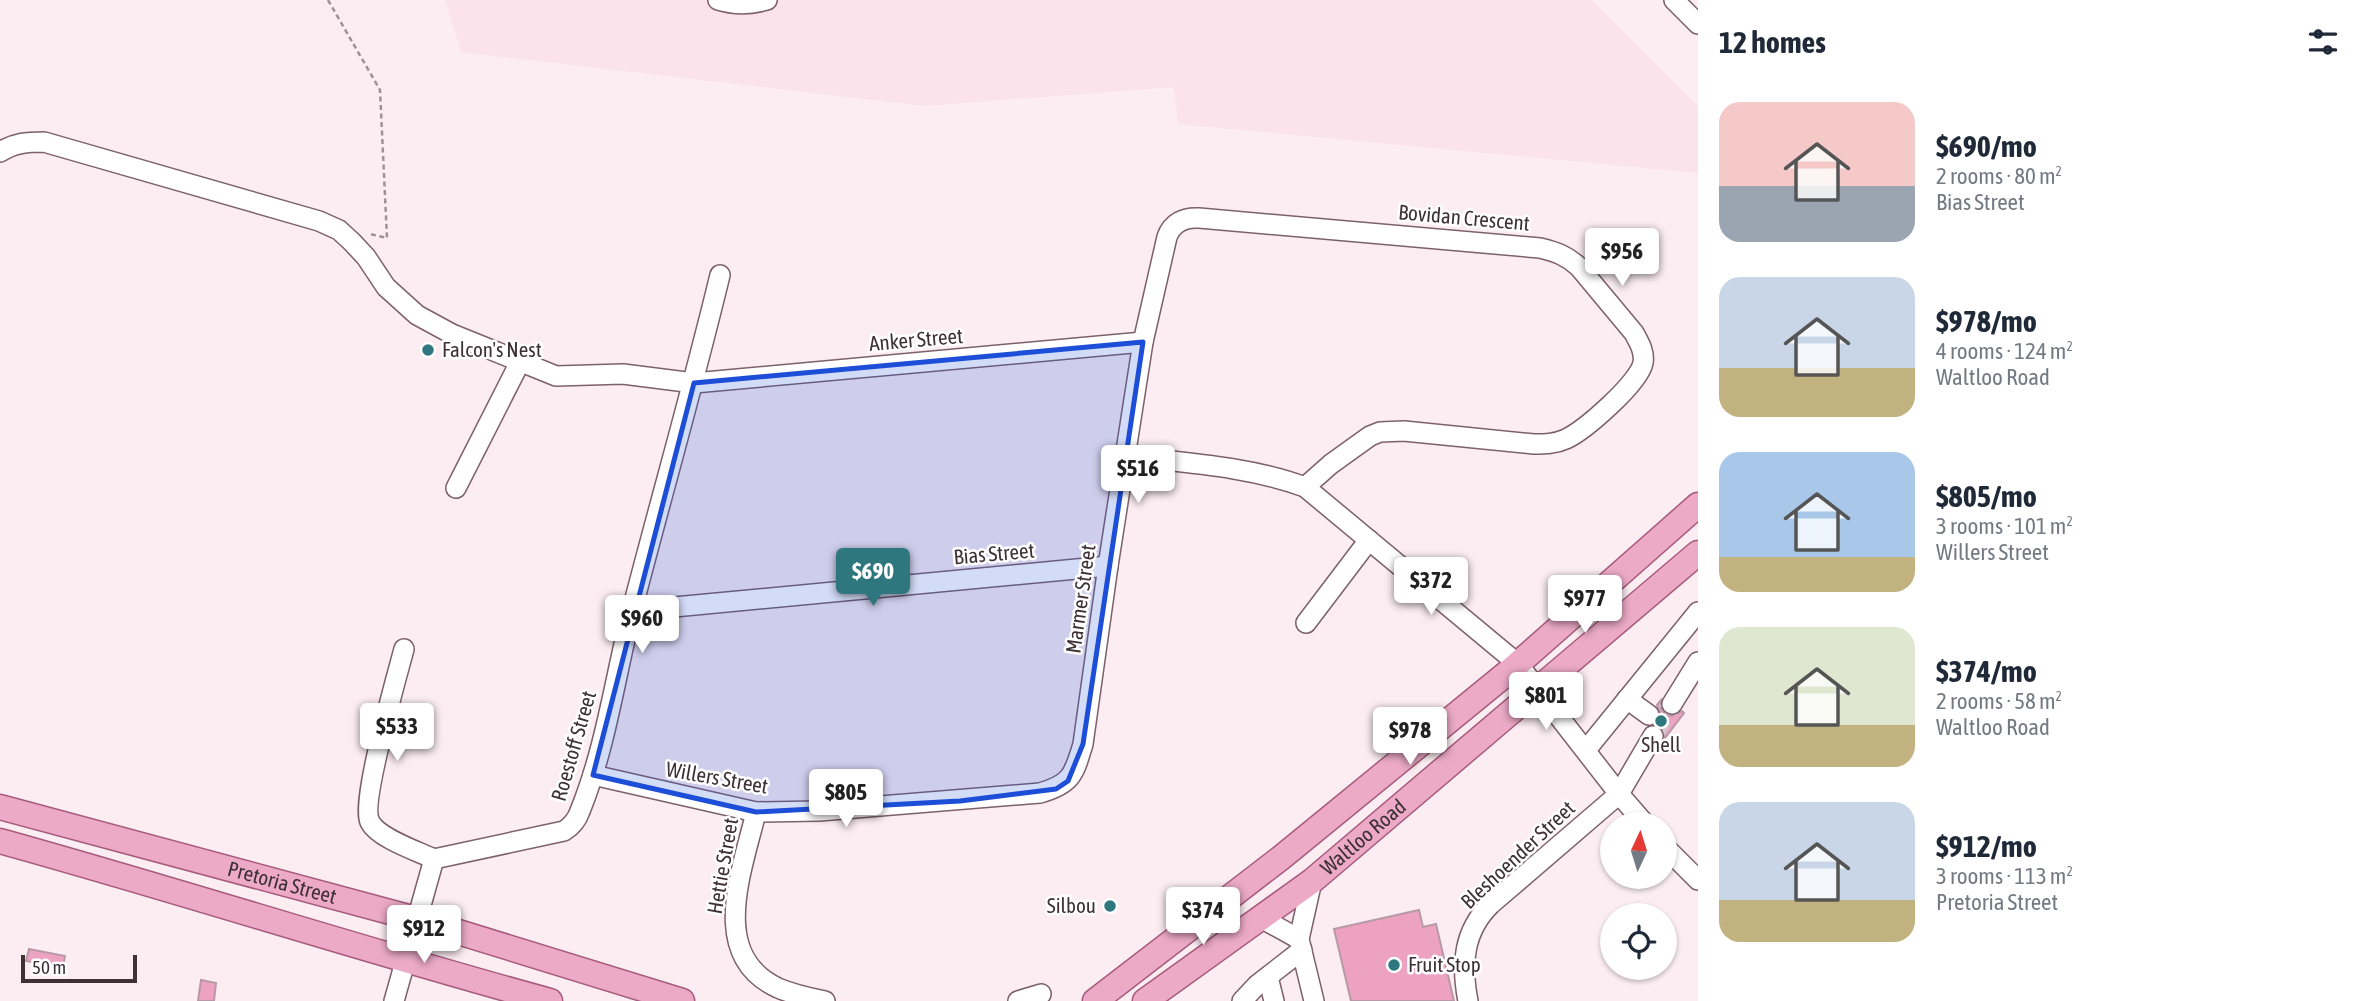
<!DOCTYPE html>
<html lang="en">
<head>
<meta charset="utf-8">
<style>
  :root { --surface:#fff; --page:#f6f6f7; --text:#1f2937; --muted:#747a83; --accent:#2f777f }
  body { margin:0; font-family:"Asap Condensed",sans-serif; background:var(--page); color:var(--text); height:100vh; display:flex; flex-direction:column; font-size:26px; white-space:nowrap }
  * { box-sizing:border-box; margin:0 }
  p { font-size:23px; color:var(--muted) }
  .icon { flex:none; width:38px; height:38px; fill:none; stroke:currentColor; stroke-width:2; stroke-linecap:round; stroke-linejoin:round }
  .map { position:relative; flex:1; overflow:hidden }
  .sheet { display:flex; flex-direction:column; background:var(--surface); width:665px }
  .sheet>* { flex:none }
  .needle { width:46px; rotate:4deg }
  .controls { position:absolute; left:1600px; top:812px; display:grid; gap:14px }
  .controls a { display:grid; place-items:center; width:77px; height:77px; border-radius:50%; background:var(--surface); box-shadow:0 2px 5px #0004; font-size:35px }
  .scale { position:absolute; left:21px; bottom:18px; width:116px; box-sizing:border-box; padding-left:7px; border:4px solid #3e3136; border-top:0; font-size:19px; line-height:24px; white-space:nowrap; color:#3e3136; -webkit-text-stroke:5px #fff; paint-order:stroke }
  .price { position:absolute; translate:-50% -60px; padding:0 16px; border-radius:7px; background:#fff; color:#222; font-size:23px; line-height:46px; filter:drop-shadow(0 2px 4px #0008) }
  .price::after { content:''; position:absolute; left:50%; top:42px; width:21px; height:16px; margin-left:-10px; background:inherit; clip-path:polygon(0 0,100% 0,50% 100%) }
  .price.active { background:var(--accent); color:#fff }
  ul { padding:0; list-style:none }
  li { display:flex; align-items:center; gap:21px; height:175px; padding:0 21px }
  li span { display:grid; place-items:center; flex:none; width:196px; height:140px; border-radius:21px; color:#555 }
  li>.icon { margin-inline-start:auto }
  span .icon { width:84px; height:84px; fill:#fffc; stroke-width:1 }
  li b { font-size:30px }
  h2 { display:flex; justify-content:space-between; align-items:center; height:84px; padding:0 21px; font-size:30px }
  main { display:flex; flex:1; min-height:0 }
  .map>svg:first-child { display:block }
  .built { fill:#fbe2eb }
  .building { fill:#eda2c1; stroke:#b899a5; stroke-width:2 }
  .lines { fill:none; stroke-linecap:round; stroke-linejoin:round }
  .minor-tunnel { stroke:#d5c7cc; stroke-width:19; stroke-dasharray:19 10; stroke-linecap:butt }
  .minor-casing { stroke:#7d606b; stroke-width:22 }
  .major-casing { stroke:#a75b7c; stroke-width:27 }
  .path { stroke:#9f9196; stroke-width:2.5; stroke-dasharray:5 3.5; stroke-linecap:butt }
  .minor { stroke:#fff; stroke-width:19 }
  .major { stroke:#ecaac7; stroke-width:24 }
  .marked { fill:#1d4ed8; fill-opacity:0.2; stroke:#1d4ed8; stroke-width:5; stroke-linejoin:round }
  .poi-dot { fill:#2f777f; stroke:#fff; stroke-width:2.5 }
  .labels { text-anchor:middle; stroke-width:5; stroke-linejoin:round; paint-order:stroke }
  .street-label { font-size:21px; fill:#3e3136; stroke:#fff }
  .poi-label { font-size:21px; fill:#3e3136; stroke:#fff; text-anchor:start }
</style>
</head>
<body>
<main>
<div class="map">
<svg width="1698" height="1001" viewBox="0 0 1698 1001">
  <rect width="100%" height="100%" fill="#fbedf2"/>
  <path class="built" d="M 445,0 L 1592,0 L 1698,106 L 1698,173 L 1178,124 L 1174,87 L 924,106 L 461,52 Z"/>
  <g class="building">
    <path d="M 1661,700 L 1661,709 L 1666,715 L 1672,716 L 1682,711 L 1684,713 L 1665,738 L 1663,729 L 1656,725 L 1661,717 L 1657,705 Z"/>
    <path d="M 1419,910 L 1423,927 L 1436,924 L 1454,1001 L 1351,1001 L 1334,929 Z"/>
    <path d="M 29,949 L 65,956 L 63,967 L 26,961 Z"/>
    <path d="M 201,980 L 216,983 L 214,1001 L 198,1001 Z"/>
  </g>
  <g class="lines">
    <path class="minor-tunnel" d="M 1653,736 L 1672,704"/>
    <defs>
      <g id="minor">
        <path d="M 718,0 C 734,5 750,5 767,0"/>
        <path d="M 1674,0 L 1698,24"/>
        <path d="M 0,152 C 14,143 27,142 44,142 L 319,221 L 339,230 L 352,242 L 366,257 L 386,287 L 417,315 L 452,334 L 556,376 L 623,374 L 694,383 L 1143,342"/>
        <path d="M 1126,456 C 1186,463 1248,466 1305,487 L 1518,664 L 1619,794 L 1645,824"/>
        <path d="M 456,488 L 520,362"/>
        <path d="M 632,611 L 1108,566"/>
        <path d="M 1306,623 L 1369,540"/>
        <path d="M 404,649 C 397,676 360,804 370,822 C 378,838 417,851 434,859"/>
        <path d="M 1627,699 L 1649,715"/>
        <path d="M 1672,704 L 1698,662"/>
        <path d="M 1586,750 L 1698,612"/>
        <path d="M 593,775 L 756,812 L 819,811 L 1040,793 C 1072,784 1074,774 1083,744 L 1108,566 L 1143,342 L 1167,237 C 1172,223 1184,217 1199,218 L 1540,248 C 1556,252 1566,255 1579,267 L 1634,333 C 1639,342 1645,352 1643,363 C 1639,383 1585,430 1566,439 C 1555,444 1545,444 1534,444 L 1404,431 L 1380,432 L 1370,436 L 1331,464 L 1305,487"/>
        <path d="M 756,812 C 743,869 707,955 778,988 C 792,994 810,998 825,1001"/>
        <path d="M 1664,846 L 1698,880"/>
        <path d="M 1312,881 L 1299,939 L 1314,1001"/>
        <path d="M 1261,918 L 1299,939"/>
        <path d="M 1268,977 L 1274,1001"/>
        <path d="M 394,1001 L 434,859 L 564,831 C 572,826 577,820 580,811 C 606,747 615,677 632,610 C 661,498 693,387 720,275"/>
        <path d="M 1018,1001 L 1041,994"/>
        <path d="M 1242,1001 L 1257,985 L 1302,950"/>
        <path d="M 1468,1001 C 1461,965 1463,931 1491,904 L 1619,794 L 1653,736"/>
      </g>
      <g id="major">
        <path id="s1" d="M 0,807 L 416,919 L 682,1001"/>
        <path d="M 0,841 C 184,892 366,951 550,1001"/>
        <path d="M 1095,1001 L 1282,857 L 1512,669 L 1698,505"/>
        <path id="s2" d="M 1145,1001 L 1312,881 L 1698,553"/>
      </g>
    </defs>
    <use href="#minor" class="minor-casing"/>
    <use href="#major" class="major-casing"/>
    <path class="path" d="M 328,0 L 380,90 L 387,238 L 370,234"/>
    <use href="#minor" class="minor"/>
    <use href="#major" class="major"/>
  </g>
  <path class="marked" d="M 1143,342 L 1083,744 L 1068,781 L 1056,789 L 960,801 L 756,812 L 593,775 L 694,383 Z"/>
  <g class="poi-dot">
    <circle cx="428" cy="350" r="7"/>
    <circle cx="1661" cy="721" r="7"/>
    <circle cx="1110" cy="906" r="7"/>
    <circle cx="1394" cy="965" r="7"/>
  </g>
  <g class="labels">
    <g class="street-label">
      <text transform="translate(1464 218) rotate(5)" y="7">Bovidan Crescent</text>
      <text transform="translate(916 340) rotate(-5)" y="7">Anker Street</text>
      <text transform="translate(994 554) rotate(-5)" y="7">Bias Street</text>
      <text transform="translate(1081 599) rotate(-82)" y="7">Marmer Street</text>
      <text transform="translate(574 746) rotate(-74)" y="7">Roestoff Street</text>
      <text transform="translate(717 778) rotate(10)" y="7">Willers Street</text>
      <text dy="7" stroke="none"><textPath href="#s2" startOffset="273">Waltloo Road</textPath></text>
      <text transform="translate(1518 855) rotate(-43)" y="7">Bleshoender Street</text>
      <text transform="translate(723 866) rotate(-80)" y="7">Hettie Street</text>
      <text dy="7" stroke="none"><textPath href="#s1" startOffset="292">Pretoria Street</textPath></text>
    </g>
    <g class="poi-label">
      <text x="442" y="357">Falcon's Nest</text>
      <text x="1661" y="752" text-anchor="middle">Shell</text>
      <text x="1096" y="913" text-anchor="end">Silbou</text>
      <text x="1408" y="972">Fruit Stop</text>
    </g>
  </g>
</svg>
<div class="controls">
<a><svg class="needle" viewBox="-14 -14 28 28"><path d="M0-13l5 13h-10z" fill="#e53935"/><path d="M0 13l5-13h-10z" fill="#747a83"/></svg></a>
<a><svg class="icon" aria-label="locate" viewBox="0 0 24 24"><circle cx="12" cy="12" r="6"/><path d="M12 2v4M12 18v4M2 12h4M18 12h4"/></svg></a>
</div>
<div class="scale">50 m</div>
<b class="price" style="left:1622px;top:288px">$956</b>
<b class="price" style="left:1138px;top:505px">$516</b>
<b class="price active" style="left:873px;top:608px">$690</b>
<b class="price" style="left:1431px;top:617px">$372</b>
<b class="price" style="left:1585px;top:635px">$977</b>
<b class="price" style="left:642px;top:655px">$960</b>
<b class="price" style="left:1546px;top:732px">$801</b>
<b class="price" style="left:397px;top:763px">$533</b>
<b class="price" style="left:1410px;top:767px">$978</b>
<b class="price" style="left:846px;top:829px">$805</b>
<b class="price" style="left:1203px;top:947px">$374</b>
<b class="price" style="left:424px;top:965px">$912</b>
</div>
<section class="sheet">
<h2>12 homes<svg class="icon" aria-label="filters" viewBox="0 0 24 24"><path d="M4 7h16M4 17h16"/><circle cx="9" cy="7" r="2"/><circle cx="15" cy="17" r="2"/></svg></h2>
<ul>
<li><span style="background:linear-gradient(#f6c9c9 60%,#9aa5b1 0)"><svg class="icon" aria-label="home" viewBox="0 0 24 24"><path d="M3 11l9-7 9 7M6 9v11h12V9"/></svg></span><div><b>$690/mo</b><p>2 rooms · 80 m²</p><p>Bias Street</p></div></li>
<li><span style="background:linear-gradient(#c9d6e8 65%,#c2b280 0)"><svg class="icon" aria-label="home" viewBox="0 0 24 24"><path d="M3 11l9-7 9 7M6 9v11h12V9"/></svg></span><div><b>$978/mo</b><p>4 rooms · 124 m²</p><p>Waltloo Road</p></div></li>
<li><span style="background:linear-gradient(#a9c7e8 75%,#c2b280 0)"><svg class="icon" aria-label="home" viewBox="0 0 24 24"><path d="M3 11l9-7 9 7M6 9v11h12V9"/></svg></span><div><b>$805/mo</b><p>3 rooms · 101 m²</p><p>Willers Street</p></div></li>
<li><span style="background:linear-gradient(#dfe7d0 70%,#c2b280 0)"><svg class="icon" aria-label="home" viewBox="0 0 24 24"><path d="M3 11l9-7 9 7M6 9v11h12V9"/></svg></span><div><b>$374/mo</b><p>2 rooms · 58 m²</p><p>Waltloo Road</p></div></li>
<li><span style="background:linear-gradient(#c9d6e8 70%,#c2b280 0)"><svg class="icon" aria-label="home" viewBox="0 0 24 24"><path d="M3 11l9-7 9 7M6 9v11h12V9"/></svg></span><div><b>$912/mo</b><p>3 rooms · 113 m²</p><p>Pretoria Street</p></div></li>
</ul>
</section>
</main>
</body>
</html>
